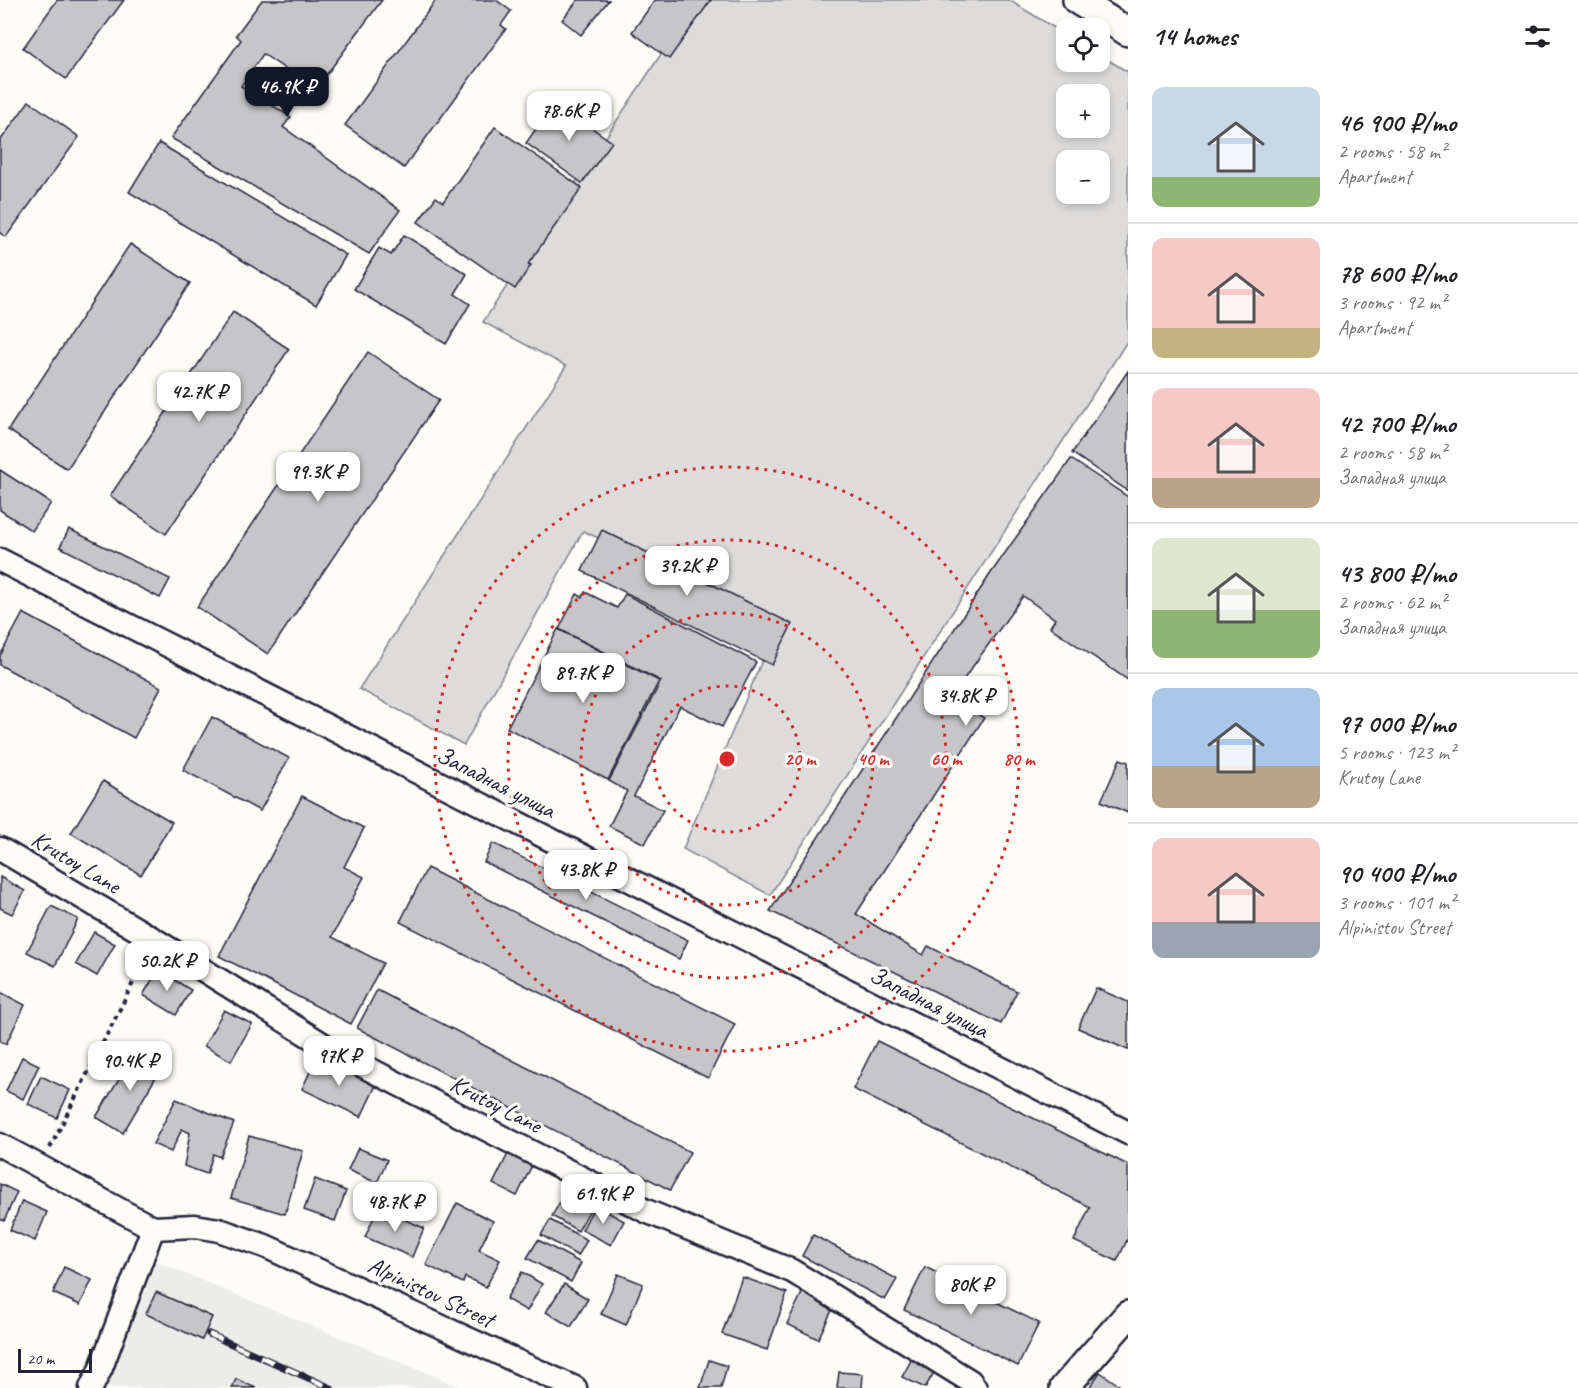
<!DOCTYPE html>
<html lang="en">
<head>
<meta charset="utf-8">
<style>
  :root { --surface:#fff; --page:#f6f6f6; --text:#202124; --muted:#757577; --line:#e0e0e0; --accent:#111827 }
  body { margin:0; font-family:Caveat,sans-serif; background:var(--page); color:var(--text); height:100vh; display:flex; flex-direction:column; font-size:22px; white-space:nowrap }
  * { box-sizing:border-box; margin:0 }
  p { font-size:20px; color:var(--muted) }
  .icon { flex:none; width:33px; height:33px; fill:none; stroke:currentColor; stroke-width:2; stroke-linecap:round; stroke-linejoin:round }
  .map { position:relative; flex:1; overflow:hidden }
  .side { display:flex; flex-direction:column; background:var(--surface); width:450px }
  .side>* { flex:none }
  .fabs { position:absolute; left:1056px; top:18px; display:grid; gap:12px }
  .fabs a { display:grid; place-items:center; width:54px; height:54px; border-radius:12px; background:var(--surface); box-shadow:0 3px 9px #0003; font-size:30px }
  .scale { position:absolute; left:18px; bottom:15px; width:74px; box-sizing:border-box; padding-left:6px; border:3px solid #22223b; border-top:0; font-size:16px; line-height:21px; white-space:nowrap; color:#22223b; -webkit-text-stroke:4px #fdfcf7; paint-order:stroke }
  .price { position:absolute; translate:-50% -51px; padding:0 14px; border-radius:12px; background:#fff; color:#222; font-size:20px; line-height:39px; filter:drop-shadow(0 2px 3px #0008) }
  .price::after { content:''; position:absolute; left:50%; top:36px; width:18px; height:14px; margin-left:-9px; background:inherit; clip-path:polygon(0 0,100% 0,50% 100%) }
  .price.active { background:var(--accent); color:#fff }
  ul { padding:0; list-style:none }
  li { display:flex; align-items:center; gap:18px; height:150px; padding:0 24px }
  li+li { border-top:2px solid var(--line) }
  li span { display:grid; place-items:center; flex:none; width:168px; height:120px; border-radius:12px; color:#555 }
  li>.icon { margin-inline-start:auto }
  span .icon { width:72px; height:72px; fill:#fffc; stroke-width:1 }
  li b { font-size:26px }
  h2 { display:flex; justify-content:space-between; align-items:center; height:72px; padding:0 24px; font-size:26px }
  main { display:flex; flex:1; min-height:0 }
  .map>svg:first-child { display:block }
  .built { fill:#ecece9 }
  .green { fill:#dddcdb; stroke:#807f8b; stroke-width:1.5; fill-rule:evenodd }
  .building { fill:#c6c6c8; stroke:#22223b; stroke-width:1.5 }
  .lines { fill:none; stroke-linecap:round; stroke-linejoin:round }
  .minor-casing { stroke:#22223b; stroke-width:27 }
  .tertiary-casing { stroke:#22223b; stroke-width:32 }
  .path { stroke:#22223b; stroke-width:4; stroke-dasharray:4.5 4.5; stroke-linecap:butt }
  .minor { stroke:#fdfcf7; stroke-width:22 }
  .tertiary { stroke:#fdfcf7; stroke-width:27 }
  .rail-casing { stroke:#22223b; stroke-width:7 }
  .rail { stroke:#fdfcf7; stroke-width:4.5; stroke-dasharray:14; stroke-linecap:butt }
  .ring { fill:none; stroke:#d62828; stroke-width:3; stroke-dasharray:3 6 }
  .labels { text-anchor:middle; stroke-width:6; stroke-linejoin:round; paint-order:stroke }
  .street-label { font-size:24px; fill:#22223b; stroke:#fdfcf7 }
  .centre { fill:#d62828; stroke:#fdfcf7; stroke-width:3 }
  .ring-label { font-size:18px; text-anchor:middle; font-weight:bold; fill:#d62828; stroke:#fdfcf7; stroke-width:6; stroke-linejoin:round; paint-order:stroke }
</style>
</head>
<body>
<main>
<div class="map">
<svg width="1128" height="1388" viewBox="0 0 1128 1388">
  <rect width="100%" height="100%" fill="#fdfcf7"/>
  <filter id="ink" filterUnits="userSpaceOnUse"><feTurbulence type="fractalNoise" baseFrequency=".0167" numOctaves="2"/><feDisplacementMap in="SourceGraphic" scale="12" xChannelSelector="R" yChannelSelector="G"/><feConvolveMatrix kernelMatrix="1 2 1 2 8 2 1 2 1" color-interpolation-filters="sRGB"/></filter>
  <g filter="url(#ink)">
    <path class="built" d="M 152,1260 L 463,1388 L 106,1388 Z"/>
    <path class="green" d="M 697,0 L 1009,0 L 1066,35 L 1066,62 L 1100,62 L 1100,55 L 1128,72 L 1128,340 L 770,895 L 683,849 L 779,620 L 583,531 L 464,745 L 359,689 L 566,366 L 483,322 ZM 1066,94 L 1100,94 L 1100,128 L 1066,128 ZM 1066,160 L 1100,160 L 1100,194 L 1066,194 Z"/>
    <g class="building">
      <path d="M 57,0 L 124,0 L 66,79 L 23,48 Z"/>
      <path d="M 262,0 L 382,0 L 324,78 L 314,72 L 306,83 L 263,54 L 241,86 L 291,117 L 283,127 L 400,210 L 369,254 L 171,138 L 241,40 L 236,35 Z"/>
      <path d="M 436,0 L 496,0 L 511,11 L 501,25 L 506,29 L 404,168 L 345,125 Z"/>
      <path d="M 578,0 L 609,0 L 581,35 L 562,20 Z"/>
      <path d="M 655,0 L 711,0 L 669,59 L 632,32 Z"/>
      <path d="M 29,101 L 79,137 L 6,237 L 0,233 L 0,141 Z"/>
      <path d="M 555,102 L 612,142 L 582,183 L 526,143 Z"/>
      <path d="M 495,127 L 582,188 L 528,264 L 531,265 L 515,289 L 418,222 L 436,197 L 443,202 Z"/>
      <path d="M 159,143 L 346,255 L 316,305 L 129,192 Z"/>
      <path d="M 404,235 L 467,274 L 455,294 L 470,304 L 446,344 L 354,289 L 379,248 L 391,255 Z"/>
      <path d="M 130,244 L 190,283 L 67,469 L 8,430 Z"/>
      <path d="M 233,312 L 289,349 L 166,534 L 110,496 Z"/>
      <path d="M 368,352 L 439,400 L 268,654 L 197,607 Z"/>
      <path d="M 1128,371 L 1128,491 L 1072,453 Z"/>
      <path d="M 1071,459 L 1128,497 L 1128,680 L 1050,627 L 1055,619 L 1023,596 L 951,697 L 984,718 L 856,914 L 923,955 L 928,946 L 1017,991 L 1001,1024 L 770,911 L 991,573 Z"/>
      <path d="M 0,470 L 51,503 L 32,531 L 0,510 Z"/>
      <path d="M 69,529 L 170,579 L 160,598 L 60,547 Z"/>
      <path d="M 602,530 L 792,624 L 772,665 L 582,571 Z"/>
      <path d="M 585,592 L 617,608 L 625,594 L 756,662 L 722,727 L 680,706 L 634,796 L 663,810 L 645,844 L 609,826 L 627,791 L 609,781 L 661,681 L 559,629 L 577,594 L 582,597 Z"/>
      <path d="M 23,613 L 161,687 L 134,738 L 0,665 L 0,656 Z"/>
      <path d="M 558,629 L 659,681 L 608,780 L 507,728 Z"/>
      <path d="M 212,717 L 289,758 L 260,811 L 183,770 Z"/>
      <path d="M 1120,759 L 1128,762 L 1128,813 L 1101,801 Z"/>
      <path d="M 103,781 L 172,822 L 141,875 L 71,833 Z"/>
      <path d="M 302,796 L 364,828 L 344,867 L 364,877 L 332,937 L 383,963 L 351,1024 L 219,956 Z"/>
      <path d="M 493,843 L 688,940 L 679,959 L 484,862 Z"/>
      <path d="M 427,868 L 735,1024 L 708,1078 L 400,922 Z"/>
      <path d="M 0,877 L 25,891 L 12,914 L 0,908 Z"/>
      <path d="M 51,906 L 78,919 L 55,966 L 27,952 Z"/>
      <path d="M 94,932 L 115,944 L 97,976 L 76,964 Z"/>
      <path d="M 158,970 L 191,990 L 176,1015 L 143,995 Z"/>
      <path d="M 1096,988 L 1128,1002 L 1128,1050 L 1078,1028 Z"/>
      <path d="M 377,990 L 690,1152 L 670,1190 L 357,1028 Z"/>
      <path d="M 0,992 L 25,1005 L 6,1044 L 0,1041 Z"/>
      <path d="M 224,1010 L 252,1024 L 231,1061 L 204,1046 Z"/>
      <path d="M 877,1041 L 1128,1165 L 1128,1238 L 1117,1261 L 1074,1241 L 1090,1207 L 853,1089 Z"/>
      <path d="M 137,1050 L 163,1065 L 123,1133 L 96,1117 Z"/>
      <path d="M 22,1057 L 39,1065 L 23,1099 L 6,1091 Z"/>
      <path d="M 317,1057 L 376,1085 L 361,1117 L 302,1089 Z"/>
      <path d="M 41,1076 L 70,1090 L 57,1118 L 28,1104 Z"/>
      <path d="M 176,1099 L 234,1123 L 220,1157 L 213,1154 L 207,1174 L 184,1166 L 190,1133 L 182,1129 L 171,1152 L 153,1144 Z"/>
      <path d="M 249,1136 L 303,1151 L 285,1214 L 231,1198 Z"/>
      <path d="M 512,1146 L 536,1157 L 517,1196 L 493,1184 Z"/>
      <path d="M 358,1148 L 387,1160 L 377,1183 L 348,1170 Z"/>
      <path d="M 315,1179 L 346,1191 L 335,1221 L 304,1210 Z"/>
      <path d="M 0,1184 L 17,1192 L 4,1221 L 0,1219 Z"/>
      <path d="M 570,1184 L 596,1199 L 578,1231 L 552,1216 Z"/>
      <path d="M 22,1201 L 47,1212 L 35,1241 L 10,1230 Z"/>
      <path d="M 457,1203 L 493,1221 L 479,1250 L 500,1260 L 486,1287 L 465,1277 L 463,1283 L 426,1265 Z"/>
      <path d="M 595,1205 L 624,1221 L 611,1245 L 582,1230 Z"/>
      <path d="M 378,1208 L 424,1228 L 412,1257 L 365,1237 Z"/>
      <path d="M 550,1220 L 587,1240 L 578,1256 L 541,1235 Z"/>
      <path d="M 813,1235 L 897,1279 L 885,1300 L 802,1256 Z"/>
      <path d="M 538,1240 L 581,1263 L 571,1282 L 527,1258 Z"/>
      <path d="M 64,1267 L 92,1280 L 80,1305 L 53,1293 Z"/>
      <path d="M 925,1267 L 1039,1323 L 1018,1366 L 904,1310 Z"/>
      <path d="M 522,1272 L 542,1284 L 527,1311 L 506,1299 Z"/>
      <path d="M 618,1274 L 643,1284 L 626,1325 L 601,1314 Z"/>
      <path d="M 742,1277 L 787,1293 L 767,1350 L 722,1334 Z"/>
      <path d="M 564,1284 L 588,1299 L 571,1327 L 546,1312 Z"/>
      <path d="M 804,1289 L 835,1304 L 818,1339 L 787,1324 Z"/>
      <path d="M 156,1292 L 212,1317 L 202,1340 L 146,1314 Z"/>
      <path d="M 913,1357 L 936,1369 L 925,1388 L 902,1377 Z"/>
      <path d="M 709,1360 L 727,1366 L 721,1388 L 700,1388 Z"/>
      <path d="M 839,1372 L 863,1374 L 862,1388 L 837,1388 Z"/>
      <path d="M 1100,1372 L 1123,1388 L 1089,1388 Z"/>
      <path d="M 236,1379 L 256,1388 L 232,1388 Z"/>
    </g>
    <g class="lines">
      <defs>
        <g id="minor">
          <path d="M 0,560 L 1128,1133"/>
          <path d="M 0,849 L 155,940 L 332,1050 L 646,1211 L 792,1271 L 970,1381 L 975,1388"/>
          <path d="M 0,1145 L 153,1228 L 195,1226 L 219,1230 L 265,1246 L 575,1388"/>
          <path d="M 91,1388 L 101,1368 L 153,1228"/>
        </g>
        <g id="tertiary">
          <path d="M 1077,0 L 1128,32"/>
          <path d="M 1064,1388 L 1128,1315"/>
        </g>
      </defs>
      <use href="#minor" class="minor-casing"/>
      <use href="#tertiary" class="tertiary-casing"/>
      <path class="path" d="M 50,1148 L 145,959"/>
      <use href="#minor" class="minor"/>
      <use href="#tertiary" class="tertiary"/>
      <defs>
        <path id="rail" d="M 209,1334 L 331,1388"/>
      </defs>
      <use href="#rail" class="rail-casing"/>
      <use href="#rail" class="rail"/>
    </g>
  </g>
  <g class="ring">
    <circle cx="727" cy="759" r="73"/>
    <circle cx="727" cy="759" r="146"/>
    <circle cx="727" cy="759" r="219"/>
    <circle cx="727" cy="759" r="292"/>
  </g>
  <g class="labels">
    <g class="street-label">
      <text transform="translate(496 782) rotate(27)" y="8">Западная улица</text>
      <text transform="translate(76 862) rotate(31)" y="8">Krutoy Lane</text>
      <text transform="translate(929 1002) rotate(27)" y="8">Западная улица</text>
      <text transform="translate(496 1104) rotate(27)" y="8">Krutoy Lane</text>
      <text transform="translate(431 1292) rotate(25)" y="8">Alpinistov Street</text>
    </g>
  </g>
  <circle cx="727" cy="759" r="9" class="centre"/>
  <g class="ring-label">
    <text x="800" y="765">20 m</text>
    <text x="873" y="765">40 m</text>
    <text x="946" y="765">60 m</text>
    <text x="1019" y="765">80 m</text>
  </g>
</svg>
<div class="fabs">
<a><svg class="icon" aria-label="locate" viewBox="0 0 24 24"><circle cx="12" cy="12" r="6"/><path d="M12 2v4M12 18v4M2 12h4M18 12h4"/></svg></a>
<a>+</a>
<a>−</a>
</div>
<div class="scale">20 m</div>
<b class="price active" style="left:287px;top:118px">46.9K ₽</b>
<b class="price" style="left:569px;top:142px">78.6K ₽</b>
<b class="price" style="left:199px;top:423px">42.7K ₽</b>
<b class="price" style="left:318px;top:503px">99.3K ₽</b>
<b class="price" style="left:687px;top:597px">39.2K ₽</b>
<b class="price" style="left:583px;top:704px">89.7K ₽</b>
<b class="price" style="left:966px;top:727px">34.8K ₽</b>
<b class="price" style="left:586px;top:901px">43.8K ₽</b>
<b class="price" style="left:167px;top:992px">50.2K ₽</b>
<b class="price" style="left:339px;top:1087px">97K ₽</b>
<b class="price" style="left:130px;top:1092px">90.4K ₽</b>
<b class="price" style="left:603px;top:1225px">61.9K ₽</b>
<b class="price" style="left:395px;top:1233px">48.7K ₽</b>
<b class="price" style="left:971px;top:1316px">80K ₽</b>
</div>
<section class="side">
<h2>14 homes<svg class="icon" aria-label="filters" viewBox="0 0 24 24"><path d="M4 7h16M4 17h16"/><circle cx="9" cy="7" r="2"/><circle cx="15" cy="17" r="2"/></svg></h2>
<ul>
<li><span style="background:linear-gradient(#c9d6e8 75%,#8fb573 0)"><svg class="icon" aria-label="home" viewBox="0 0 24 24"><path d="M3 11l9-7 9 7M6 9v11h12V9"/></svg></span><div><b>46 900 ₽/mo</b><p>2 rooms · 58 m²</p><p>Apartment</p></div></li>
<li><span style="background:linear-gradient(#f6c9c9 75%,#c2b280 0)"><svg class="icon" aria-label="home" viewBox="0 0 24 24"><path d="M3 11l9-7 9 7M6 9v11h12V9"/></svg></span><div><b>78 600 ₽/mo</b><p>3 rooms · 92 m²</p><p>Apartment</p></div></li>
<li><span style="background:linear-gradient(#f6c9c9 75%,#b9a48a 0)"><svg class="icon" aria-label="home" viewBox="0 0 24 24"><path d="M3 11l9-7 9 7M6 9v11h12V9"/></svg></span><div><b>42 700 ₽/mo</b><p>2 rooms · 58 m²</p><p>Западная улица</p></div></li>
<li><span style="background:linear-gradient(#dfe7d0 60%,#8fb573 0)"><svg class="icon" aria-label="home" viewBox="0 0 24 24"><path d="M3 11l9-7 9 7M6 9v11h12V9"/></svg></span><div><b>43 800 ₽/mo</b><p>2 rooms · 62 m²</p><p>Западная улица</p></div></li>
<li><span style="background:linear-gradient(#a9c7e8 65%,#b9a48a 0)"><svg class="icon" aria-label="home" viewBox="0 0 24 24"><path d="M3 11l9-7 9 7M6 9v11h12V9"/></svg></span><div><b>97 000 ₽/mo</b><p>5 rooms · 123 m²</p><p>Krutoy Lane</p></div></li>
<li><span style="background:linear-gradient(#f6c9c9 70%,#9aa5b1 0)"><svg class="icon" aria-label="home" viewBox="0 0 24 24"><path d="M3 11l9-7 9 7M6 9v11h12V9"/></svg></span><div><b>90 400 ₽/mo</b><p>3 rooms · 101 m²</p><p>Alpinistov Street</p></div></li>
</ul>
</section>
</main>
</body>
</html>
